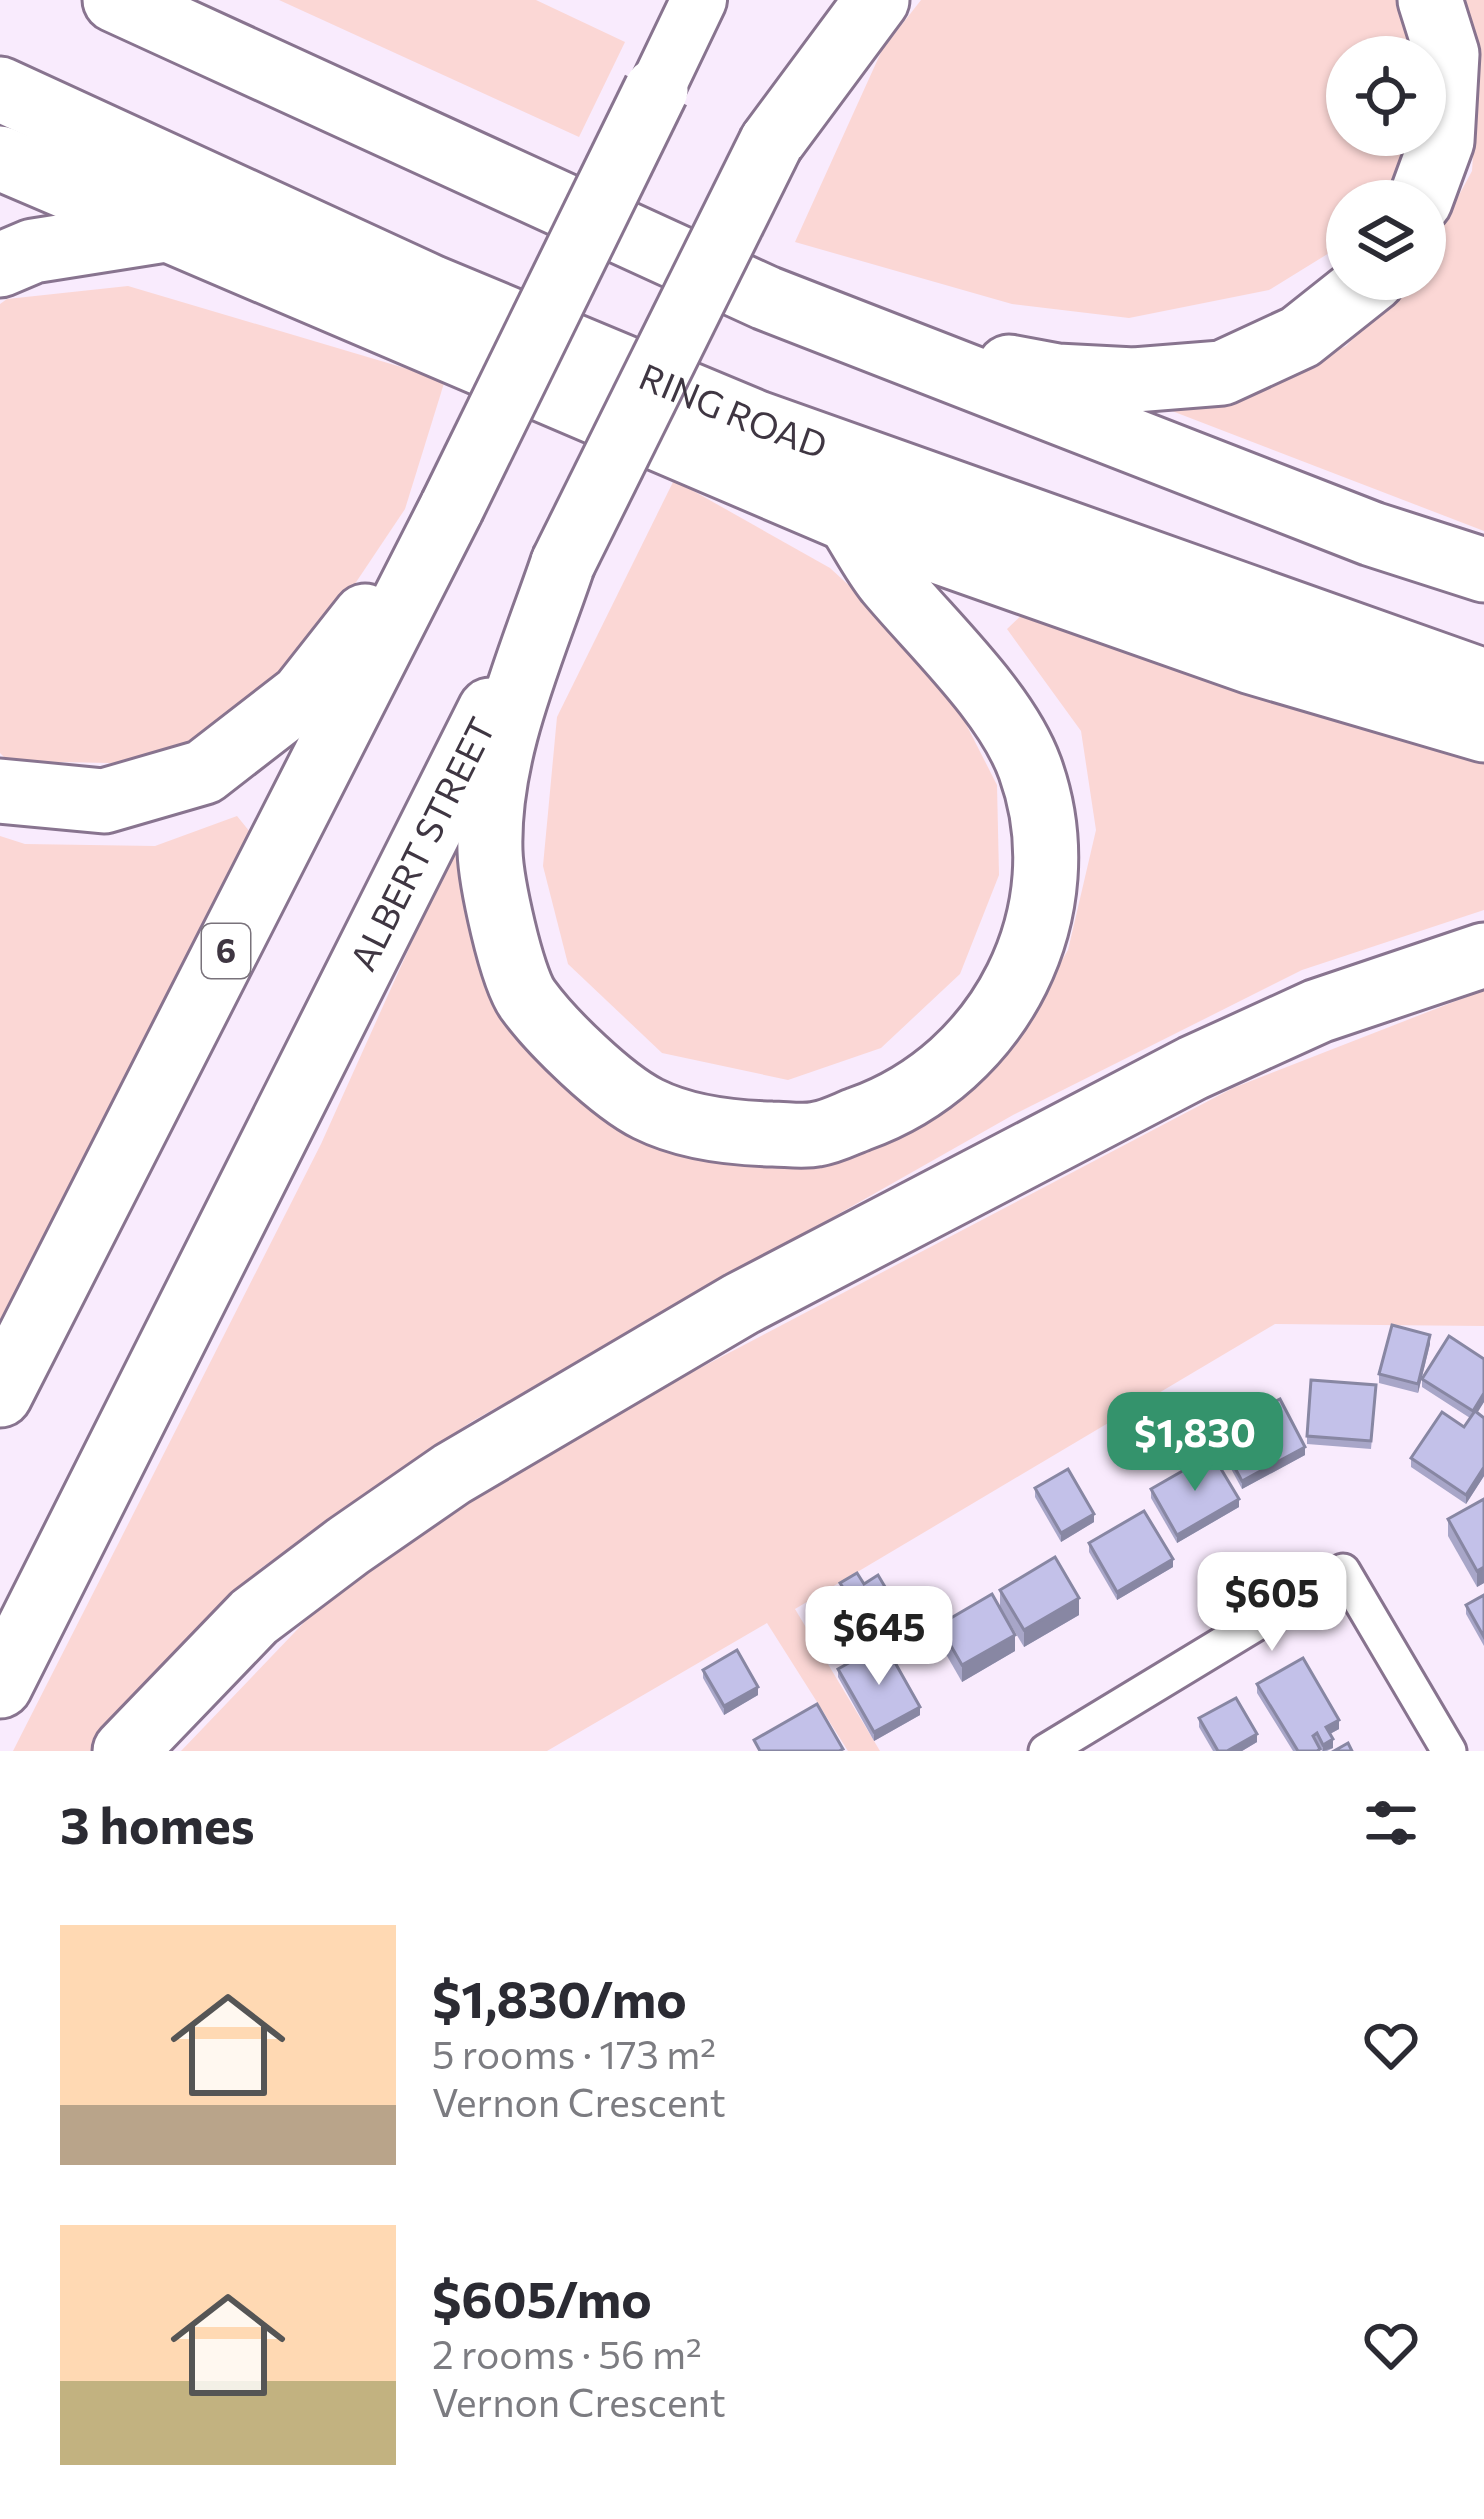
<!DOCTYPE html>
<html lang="en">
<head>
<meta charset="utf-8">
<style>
  :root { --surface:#fff; --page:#f2f2f3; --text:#2b2b33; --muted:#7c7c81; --accent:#34936c }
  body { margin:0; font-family:Commissioner,sans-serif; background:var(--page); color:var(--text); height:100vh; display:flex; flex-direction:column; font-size:45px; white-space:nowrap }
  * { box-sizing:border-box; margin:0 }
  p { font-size:39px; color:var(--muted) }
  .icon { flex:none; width:66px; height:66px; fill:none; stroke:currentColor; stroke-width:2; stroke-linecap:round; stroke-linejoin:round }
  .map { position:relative; height:1751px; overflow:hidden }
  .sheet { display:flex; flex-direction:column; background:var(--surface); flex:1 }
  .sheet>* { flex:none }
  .fabs { position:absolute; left:1326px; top:36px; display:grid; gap:24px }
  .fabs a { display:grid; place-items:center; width:120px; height:120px; border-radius:50%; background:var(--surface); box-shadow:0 3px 9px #0004; font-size:60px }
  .price { position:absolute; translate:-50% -102px; padding:0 27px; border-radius:24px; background:#fff; color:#222; font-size:39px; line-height:78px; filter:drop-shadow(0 3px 6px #0008) }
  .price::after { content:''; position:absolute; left:50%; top:72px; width:36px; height:27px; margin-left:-18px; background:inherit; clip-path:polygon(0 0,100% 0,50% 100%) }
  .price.selected { background:var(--accent); color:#fff }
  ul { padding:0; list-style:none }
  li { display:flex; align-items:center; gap:36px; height:300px; padding:0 60px }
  li span { display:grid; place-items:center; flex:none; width:336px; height:240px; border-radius:0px; color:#555 }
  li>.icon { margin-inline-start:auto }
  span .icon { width:144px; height:144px; fill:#fffc; stroke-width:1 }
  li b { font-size:51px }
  h2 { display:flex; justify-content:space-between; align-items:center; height:144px; padding:0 60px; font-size:51px }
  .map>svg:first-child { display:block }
  .green { fill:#fbd7d5 }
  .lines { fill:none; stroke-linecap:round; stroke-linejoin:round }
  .street-casing { stroke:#88748f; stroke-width:39 }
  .primary-casing { stroke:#88748f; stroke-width:60 }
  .highway-casing { stroke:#88748f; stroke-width:69 }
  .street { stroke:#fff; stroke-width:33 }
  .primary { stroke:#fff; stroke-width:54 }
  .highway { stroke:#fff; stroke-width:63 }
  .highway-bridge-casing { stroke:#88748f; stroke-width:69; stroke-linecap:butt }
  .highway-bridge { stroke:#fff; stroke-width:63 }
  .wall { fill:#a8a6c8 }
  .shaded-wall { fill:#8887a3 }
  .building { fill:#c3c1e9; stroke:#8887a3; stroke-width:3 }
  .labels { text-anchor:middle; stroke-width:9; stroke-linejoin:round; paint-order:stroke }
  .shield { fill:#fff; stroke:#79727b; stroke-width:3 }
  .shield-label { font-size:33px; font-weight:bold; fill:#3f3642 }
  .street-label { font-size:36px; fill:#3f3642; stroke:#fff }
</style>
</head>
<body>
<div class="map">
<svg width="1484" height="1751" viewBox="0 0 1484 1751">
  <rect width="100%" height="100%" fill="#f9ebfd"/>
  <g class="green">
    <path d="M 279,0 L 536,0 L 625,42 L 579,137 Z"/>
    <path d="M 921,0 L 1404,0 L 1412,57 L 1347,57 L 1347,135 L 1409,135 L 1400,183 L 1384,201 L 1347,201 L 1347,242 L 1269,290 L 1129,318 L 1012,304 L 795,242 L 882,50 Z"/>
    <path d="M 1466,0 L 1484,0 L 1484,531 L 1133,396 L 1235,396 L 1346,346 L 1410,279 L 1425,279 L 1425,258 L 1472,171 L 1479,62 Z"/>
    <path d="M 128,286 L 445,380 L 405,509 L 298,669 L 161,764 L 8,761 L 0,753 L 0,304 L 7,299 Z"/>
    <path d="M 674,480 L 830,568 L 936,665 L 997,785 L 999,875 L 960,974 L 881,1048 L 788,1080 L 662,1053 L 568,964 L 543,866 L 557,717 Z"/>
    <path d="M 1029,608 L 1484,759 L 1484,910 L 1302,970 L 1013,1115 L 471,1422 L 261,1568 L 90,1751 L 13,1751 L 321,1144 L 456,844 L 472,851 L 480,966 L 541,1054 L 622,1122 L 936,1109 L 1010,1047 L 1068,950 L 1096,830 L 1081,731 L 1007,629 Z"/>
    <path d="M 237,816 L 254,837 L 0,1336 L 0,836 L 25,844 L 155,846 Z"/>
    <path d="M 1484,990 L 1484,1326 L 1275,1324 L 795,1609 L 880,1751 L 848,1751 L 767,1623 L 547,1751 L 181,1751 L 337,1588 L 582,1430 L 1233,1088 Z"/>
  </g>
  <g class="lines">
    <defs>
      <path id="street" d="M 1046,1751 L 1343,1571 L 1449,1751"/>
      <path id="primary" d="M 656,90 L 699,0"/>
      <g id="highway">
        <path d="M 115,0 L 766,298 L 1372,534 L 1484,570"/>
        <path id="s1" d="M 0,89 L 431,287 L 757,423 L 1484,681"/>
        <path d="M 771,143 L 877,0"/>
        <path d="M 0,158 L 849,520 L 1252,662 L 1484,730"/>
        <path d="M 1420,201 L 1442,141 L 1447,54 L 1430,0"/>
        <path d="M 0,265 L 33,251 L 166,230"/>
        <path d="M 1009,367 L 1057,376 L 1134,380 L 1222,373 L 1300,337 L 1373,279"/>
        <path d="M 563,563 C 532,655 487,752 490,851 C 491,881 511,977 528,1000 C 552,1033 612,1091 648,1109 C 686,1128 731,1133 772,1134 C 786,1134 803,1137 817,1134 C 831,1132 846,1124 859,1119 C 1000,1069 1082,912 1030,768 C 1006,702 933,635 888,581 C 873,562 862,540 849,520"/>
        <path d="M 0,791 L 104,801 L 204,772 L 302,696 L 365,616"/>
        <path d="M 0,1395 L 452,507"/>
        <path id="s2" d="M 0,1686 L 490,710"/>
        <path d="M 125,1751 L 254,1617 L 348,1546 L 452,1474 L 741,1304 L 1193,1068 L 1318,1011 L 1484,955"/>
      </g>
    </defs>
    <use href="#street" class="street-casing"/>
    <use href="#primary" class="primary-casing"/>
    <use href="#highway" class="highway-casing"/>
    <use href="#street" class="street"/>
    <use href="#primary" class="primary"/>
    <use href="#highway" class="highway"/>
    <defs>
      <g id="highway-bridge">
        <path d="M 452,507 L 656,90"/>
        <path d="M 563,563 L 771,143"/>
      </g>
    </defs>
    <use href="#highway-bridge" class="highway-bridge-casing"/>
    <use href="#highway-bridge" class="highway-bridge"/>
  </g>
  <g class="wall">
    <path d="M 1430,1344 L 1418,1393 L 1379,1383 L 1379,1374 Z"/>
    <path d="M 1484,1359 L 1484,1402 L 1477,1412 L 1484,1418 L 1484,1476 L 1466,1504 L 1411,1467 L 1411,1458 L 1464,1427 L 1470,1418 L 1422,1387 L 1422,1379 Z"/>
    <path d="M 1376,1394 L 1371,1449 L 1307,1444 L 1307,1436 Z"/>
    <path d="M 1216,1433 L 1305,1455 L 1242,1489 L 1216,1441 Z"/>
    <path d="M 1035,1488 L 1094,1522 L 1061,1542 L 1035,1497 Z"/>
    <path d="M 1151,1489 L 1239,1507 L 1177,1543 L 1151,1498 Z"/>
    <path d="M 1484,1499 L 1484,1583 L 1477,1587 L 1448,1536 L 1448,1519 Z"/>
    <path d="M 1089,1543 L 1173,1567 L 1117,1600 L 1089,1552 Z"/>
    <path d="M 840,1583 L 864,1584 L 904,1627 L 869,1648 L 843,1604 Z"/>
    <path d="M 1000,1590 L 1079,1615 L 1024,1647 L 1000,1607 Z"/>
    <path d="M 1484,1595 L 1484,1646 L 1466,1614 L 1466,1605 Z"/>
    <path d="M 939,1625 L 1015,1651 L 962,1682 L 939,1642 Z"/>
    <path d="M 838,1669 L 920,1715 L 874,1741 L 838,1677 Z"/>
    <path d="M 703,1670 L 758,1695 L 724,1715 L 703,1678 Z"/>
    <path d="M 1257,1684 L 1339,1729 L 1330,1734 L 1333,1748 L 1327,1751 L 1322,1751 L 1317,1742 L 1320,1751 L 1293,1751 L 1257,1693 Z"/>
    <path d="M 1199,1718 L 1257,1742 L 1242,1751 L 1213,1751 L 1199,1727 Z"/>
  </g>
  <g class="shaded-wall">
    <path d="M 1430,1335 L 1430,1344 L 1418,1393 L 1418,1384 Z"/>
    <path d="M 1484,1393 L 1484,1402 L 1473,1420 L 1473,1411 Z"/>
    <path d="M 1305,1447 L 1305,1455 L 1242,1489 L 1242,1481 Z"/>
    <path d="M 1484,1467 L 1484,1476 L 1466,1504 L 1466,1495 Z"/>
    <path d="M 1239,1499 L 1239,1507 L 1177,1543 L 1177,1535 Z"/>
    <path d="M 1094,1514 L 1094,1522 L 1061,1542 L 1061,1533 Z"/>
    <path d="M 1173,1559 L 1173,1567 L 1117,1600 L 1117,1592 Z"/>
    <path d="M 1484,1567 L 1484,1583 L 1477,1587 L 1477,1571 Z"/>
    <path d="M 1079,1598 L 1079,1615 L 1024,1647 L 1024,1630 Z"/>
    <path d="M 904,1619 L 904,1627 L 869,1648 L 869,1639 Z"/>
    <path d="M 1015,1635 L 1015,1651 L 962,1682 L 962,1665 Z"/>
    <path d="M 758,1687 L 758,1695 L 724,1715 L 724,1706 Z"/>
    <path d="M 920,1707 L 920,1715 L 874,1741 L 874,1732 Z"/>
    <path d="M 1339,1720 L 1339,1729 L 1326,1736 L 1326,1727 Z"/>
    <path d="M 1257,1734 L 1257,1742 L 1242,1751 L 1227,1751 Z"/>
    <path d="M 1333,1739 L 1333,1748 L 1323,1751 L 1323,1745 Z"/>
  </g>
  <g class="building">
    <path d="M 1392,1325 L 1430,1335 L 1418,1384 L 1379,1374 Z"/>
    <path d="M 1449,1336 L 1484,1359 L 1484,1393 L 1473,1411 L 1422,1379 Z"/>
    <path d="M 1311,1380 L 1376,1385 L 1371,1441 L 1307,1436 Z"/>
    <path d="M 1280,1399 L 1305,1447 L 1242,1481 L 1216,1433 Z"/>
    <path d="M 1475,1411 L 1484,1418 L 1484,1467 L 1466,1495 L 1411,1458 L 1442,1412 L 1464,1427 Z"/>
    <path d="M 1212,1454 L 1239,1499 L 1177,1535 L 1151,1489 Z"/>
    <path d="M 1068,1469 L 1094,1514 L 1061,1533 L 1035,1488 Z"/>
    <path d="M 1484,1499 L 1484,1567 L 1477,1571 L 1448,1519 Z"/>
    <path d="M 1144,1511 L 1173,1559 L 1117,1592 L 1089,1543 Z"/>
    <path d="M 1055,1557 L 1079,1598 L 1024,1630 L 1000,1590 Z"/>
    <path d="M 857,1573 L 864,1584 L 878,1575 L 904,1619 L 869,1639 L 843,1596 L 847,1594 L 840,1583 Z"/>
    <path d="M 992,1594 L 1015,1635 L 962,1665 L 939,1625 Z"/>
    <path d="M 1484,1595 L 1484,1637 L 1466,1605 Z"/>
    <path d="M 884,1643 L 920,1707 L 874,1732 L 838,1669 Z"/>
    <path d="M 737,1650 L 758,1687 L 724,1706 L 703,1670 Z"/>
    <path d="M 1303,1658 L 1339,1720 L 1326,1727 L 1333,1739 L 1323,1745 L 1317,1733 L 1313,1736 L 1320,1749 L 1317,1751 L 1298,1751 L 1257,1684 Z"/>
    <path d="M 1236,1698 L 1257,1734 L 1227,1751 L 1218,1751 L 1199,1718 Z"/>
    <path d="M 817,1704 L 843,1749 L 839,1751 L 760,1751 L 754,1740 Z"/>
    <path d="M 1348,1743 L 1352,1751 L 1334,1751 Z"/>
  </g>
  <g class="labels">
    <rect class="shield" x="202" y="924" width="48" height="54" rx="9"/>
    <g class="shield-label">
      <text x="226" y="963">6</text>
    </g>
    <g class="street-label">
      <text dy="13" stroke="none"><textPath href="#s1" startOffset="801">RING ROAD</textPath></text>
      <text dy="13" stroke="none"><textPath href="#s2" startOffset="942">ALBERT STREET</textPath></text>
    </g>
  </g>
</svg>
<div class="fabs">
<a><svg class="icon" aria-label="locate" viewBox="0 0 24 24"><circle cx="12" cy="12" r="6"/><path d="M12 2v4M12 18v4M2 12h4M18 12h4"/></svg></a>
<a><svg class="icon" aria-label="layers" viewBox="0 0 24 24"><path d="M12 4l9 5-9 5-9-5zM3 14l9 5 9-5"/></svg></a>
</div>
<b class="price selected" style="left:1195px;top:1494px">$1,830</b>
<b class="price" style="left:1272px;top:1654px">$605</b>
<b class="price" style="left:879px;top:1688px">$645</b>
</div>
<section class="sheet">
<h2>3 homes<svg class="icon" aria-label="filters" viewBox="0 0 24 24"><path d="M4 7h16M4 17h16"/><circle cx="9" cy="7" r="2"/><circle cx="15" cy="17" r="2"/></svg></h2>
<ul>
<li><span style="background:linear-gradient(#ffd9b3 75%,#b9a48a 0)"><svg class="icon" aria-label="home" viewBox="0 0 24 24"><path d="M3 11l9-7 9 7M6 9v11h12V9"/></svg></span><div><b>$1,830/mo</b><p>5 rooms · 173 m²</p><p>Vernon Crescent</p></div><svg class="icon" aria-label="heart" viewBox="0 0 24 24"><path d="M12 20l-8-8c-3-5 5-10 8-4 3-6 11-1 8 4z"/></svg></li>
<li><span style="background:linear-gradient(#ffd9b3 65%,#c2b280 0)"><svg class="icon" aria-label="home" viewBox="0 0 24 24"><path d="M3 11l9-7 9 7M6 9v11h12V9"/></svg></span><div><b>$605/mo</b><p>2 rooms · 56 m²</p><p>Vernon Crescent</p></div><svg class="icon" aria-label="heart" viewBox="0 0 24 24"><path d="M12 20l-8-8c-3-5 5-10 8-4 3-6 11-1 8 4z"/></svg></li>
</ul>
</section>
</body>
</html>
